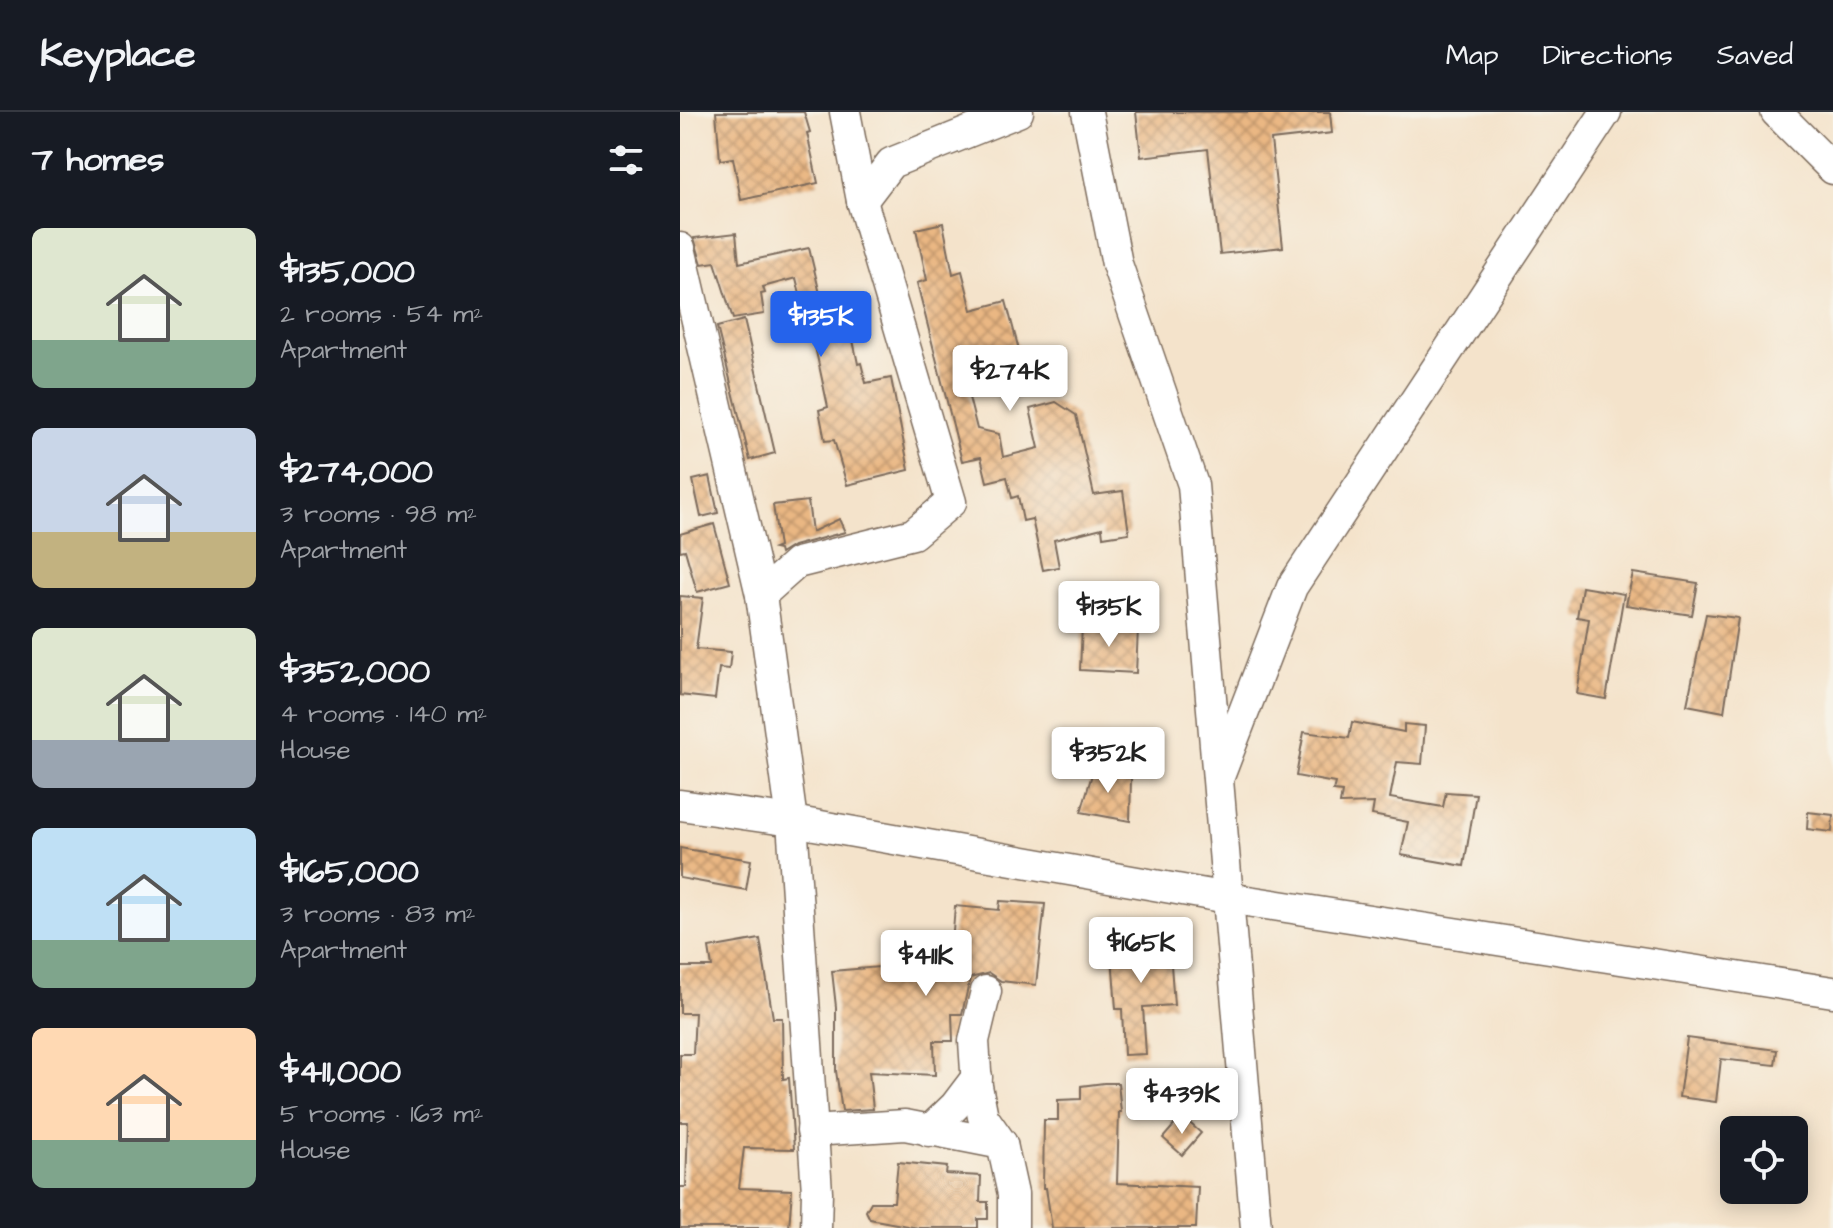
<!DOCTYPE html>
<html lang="en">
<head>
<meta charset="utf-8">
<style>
  :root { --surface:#171b24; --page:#242831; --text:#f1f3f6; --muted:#9ea1a6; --line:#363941; --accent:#2563eb }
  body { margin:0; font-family:"Architects Daughter",sans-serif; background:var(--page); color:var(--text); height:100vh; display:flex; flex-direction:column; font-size:30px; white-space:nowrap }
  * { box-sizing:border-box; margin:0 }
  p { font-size:26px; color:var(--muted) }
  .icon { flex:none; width:44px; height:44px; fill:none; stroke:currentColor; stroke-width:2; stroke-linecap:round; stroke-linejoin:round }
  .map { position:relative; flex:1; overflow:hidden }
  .sheet { display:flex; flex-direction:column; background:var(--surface); width:680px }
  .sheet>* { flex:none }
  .controls { position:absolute; left:1040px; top:1004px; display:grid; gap:16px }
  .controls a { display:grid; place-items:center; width:88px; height:88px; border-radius:12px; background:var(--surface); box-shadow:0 4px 20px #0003; font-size:40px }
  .price { position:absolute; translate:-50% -68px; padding:0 18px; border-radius:8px; background:#fff; color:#222; font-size:26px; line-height:52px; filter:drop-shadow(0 2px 4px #0008) }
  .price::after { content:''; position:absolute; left:50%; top:48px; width:24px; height:18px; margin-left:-12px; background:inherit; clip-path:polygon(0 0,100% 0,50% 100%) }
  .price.current { background:var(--accent); color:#fff }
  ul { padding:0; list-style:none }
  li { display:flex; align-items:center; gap:24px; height:200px; padding:0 32px }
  li span { display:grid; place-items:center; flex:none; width:224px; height:160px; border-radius:12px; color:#555 }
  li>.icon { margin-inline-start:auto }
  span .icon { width:96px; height:96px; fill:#fffc; stroke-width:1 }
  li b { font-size:34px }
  h2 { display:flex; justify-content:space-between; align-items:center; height:96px; padding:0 32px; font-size:34px }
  header { display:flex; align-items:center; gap:48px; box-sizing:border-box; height:112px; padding:0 40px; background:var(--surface); border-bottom:2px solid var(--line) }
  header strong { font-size:38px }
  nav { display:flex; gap:44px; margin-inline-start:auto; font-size:28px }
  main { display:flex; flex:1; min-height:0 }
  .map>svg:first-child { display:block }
  .building { fill:url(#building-cross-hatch) }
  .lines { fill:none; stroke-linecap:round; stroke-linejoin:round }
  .minor-casing { stroke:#7c6b5b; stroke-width:33 }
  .minor { stroke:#fff; stroke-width:30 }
</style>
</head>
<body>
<header>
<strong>Keyplace</strong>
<nav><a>Map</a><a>Directions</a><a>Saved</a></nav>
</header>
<main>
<section class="sheet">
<h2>7 homes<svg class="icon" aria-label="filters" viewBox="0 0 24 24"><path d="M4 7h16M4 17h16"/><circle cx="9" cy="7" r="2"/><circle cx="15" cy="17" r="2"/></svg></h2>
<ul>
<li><span style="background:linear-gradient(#dfe7d0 70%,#7fa58c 0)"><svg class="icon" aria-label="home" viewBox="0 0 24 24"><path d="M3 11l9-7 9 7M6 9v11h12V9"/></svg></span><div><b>$135,000</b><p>2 rooms · 54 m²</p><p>Apartment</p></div></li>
<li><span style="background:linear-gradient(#c9d6e8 65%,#c2b280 0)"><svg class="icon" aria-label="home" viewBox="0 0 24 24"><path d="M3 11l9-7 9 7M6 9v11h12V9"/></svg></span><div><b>$274,000</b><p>3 rooms · 98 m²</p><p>Apartment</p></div></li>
<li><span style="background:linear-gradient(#dfe7d0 70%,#9aa5b1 0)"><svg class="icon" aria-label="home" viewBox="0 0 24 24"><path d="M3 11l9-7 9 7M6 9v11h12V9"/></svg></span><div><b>$352,000</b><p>4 rooms · 140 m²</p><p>House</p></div></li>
<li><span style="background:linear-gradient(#bfe0f5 70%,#7fa58c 0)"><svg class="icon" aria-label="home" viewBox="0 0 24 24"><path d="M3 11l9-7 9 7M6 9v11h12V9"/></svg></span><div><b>$165,000</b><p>3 rooms · 83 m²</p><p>Apartment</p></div></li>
<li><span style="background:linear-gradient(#ffd9b3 70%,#7fa58c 0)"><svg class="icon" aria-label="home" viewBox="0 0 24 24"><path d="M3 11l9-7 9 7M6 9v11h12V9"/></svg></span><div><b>$411,000</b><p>5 rooms · 163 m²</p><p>House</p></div></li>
</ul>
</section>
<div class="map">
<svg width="1153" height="1116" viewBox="0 0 1153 1116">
  <defs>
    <pattern id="building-cross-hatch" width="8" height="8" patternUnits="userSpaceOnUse" patternTransform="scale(2)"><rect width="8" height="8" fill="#eab783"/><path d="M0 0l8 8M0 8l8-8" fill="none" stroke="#bf956b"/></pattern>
  </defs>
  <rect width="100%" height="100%" fill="#f7f3e8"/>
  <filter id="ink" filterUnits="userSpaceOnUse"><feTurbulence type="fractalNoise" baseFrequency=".0125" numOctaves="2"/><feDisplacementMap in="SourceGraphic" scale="16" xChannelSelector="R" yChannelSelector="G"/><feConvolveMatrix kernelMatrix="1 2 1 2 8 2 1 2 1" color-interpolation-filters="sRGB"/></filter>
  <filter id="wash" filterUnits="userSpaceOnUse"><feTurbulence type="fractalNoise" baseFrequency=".006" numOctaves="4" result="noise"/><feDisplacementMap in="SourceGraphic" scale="32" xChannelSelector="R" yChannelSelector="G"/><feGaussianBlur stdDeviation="1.8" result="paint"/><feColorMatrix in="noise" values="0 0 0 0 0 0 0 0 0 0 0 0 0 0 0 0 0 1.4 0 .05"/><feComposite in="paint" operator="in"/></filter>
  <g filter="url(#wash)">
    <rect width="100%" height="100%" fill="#f4e3cb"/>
    <g id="blocks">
      <g class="building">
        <path d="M 36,0 L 124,0 L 130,20 L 127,21 L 138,71 L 61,88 L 53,46 L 40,48 Z"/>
        <path d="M 456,0 L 650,0 L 652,21 L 591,28 L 603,135 L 540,142 L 528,37 L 461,45 Z"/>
        <path d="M 263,111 L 273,162 L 282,159 L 292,198 L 326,189 L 340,242 L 282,258 L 297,317 L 319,322 L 323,345 L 359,336 L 350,297 L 376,290 L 396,303 L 414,383 L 443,379 L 449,421 L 423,425 L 422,416 L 374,428 L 379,455 L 363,458 L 352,407 L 343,409 L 338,384 L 332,386 L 327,365 L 307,370 L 301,345 L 282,349 L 237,171 L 247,168 L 236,117 Z"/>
        <path d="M 56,121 L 59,151 L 129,136 L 140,182 L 148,180 L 155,212 L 169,209 L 178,252 L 181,251 L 186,271 L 211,266 L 229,358 L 167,373 L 154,328 L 145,329 L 139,298 L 148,295 L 128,202 L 125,202 L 116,166 L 83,175 L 85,181 L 81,182 L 84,202 L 53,207 L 35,150 L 22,152 L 14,126 Z"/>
        <path d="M 64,208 L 95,341 L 70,348 L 37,215 Z"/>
        <path d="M 30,364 L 38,401 L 21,405 L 13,368 Z"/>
        <path d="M 128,389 L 132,420 L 159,407 L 165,420 L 113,434 L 100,442 L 99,438 L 94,437 L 99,435 L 93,393 Z"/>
        <path d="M 34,412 L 50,471 L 17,480 L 5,438 L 0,439 L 0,422 Z"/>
        <path d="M 953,461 L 1018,471 L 1012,503 L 946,493 Z"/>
        <path d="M 902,475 L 944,482 L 926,587 L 897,582 L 909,507 L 897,505 Z"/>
        <path d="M 0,484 L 23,486 L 16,537 L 51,540 L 49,557 L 39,556 L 35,587 L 0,583 Z"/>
        <path d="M 1026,502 L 1058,506 L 1044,600 L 1007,593 Z"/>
        <path d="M 402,513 L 458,516 L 456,561 L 400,558 Z"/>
        <path d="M 672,610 L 724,620 L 724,612 L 745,614 L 742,652 L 717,650 L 710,686 L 763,695 L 766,680 L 796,682 L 784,754 L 721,743 L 728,710 L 692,703 L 694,691 L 660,692 L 662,680 L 653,679 L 655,671 L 616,664 L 624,620 L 669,626 Z"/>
        <path d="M 415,652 L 451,666 L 450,709 L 401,700 Z"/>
        <path d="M 1128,700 L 1153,703 L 1152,720 L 1127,717 Z"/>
        <path d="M 0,736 L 71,748 L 66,778 L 0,766 Z"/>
        <path d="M 320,789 L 365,792 L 356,873 L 321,869 L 309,861 L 290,866 L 282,902 L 272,902 L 273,929 L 254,929 L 255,963 L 189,960 L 193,997 L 162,999 L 156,959 L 156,895 L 152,859 L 224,853 L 226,867 L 269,869 L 275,794 L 319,798 Z"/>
        <path d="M 489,826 L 494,893 L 463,895 L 466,942 L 444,943 L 442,897 L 436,897 L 431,830 Z"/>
        <path d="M 80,827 L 93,906 L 102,906 L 103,967 L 109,966 L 114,1037 L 64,1036 L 59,1076 L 112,1078 L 109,1116 L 0,1116 L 0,1075 L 6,1075 L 8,1010 L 0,1010 L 0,942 L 13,942 L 15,901 L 0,901 L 0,855 L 32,855 L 29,836 Z"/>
        <path d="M 1007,926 L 1097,938 L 1095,953 L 1041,947 L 1036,990 L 999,985 Z"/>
        <path d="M 424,971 L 438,971 L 441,1000 L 439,1000 L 437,1071 L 518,1075 L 516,1116 L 372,1116 L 366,1076 L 363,1076 L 364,1008 L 378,1008 L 378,988 L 401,987 L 401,974 Z"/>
        <path d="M 502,1004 L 521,1021 L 502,1043 L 483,1026 Z"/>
        <path d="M 218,1050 L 267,1055 L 266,1062 L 301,1064 L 300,1090 L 308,1090 L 308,1107 L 298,1107 L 298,1116 L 238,1116 L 190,1107 L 186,1099 L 191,1090 L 214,1090 Z"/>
      </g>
    </g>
  </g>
  <g filter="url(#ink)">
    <use href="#blocks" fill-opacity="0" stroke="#7c6b5b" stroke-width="2"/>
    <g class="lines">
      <defs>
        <g id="minor">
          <path d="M 407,0 L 437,152 L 513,373 L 576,1116"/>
          <path d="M 1096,0 L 1153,57"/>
          <path d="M 182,89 L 211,51 L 338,0"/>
          <path d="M 0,136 L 81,483 L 112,709 L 137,1080 L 136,1116"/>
          <path d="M 81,483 L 117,451 L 233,422 L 271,390 L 182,89 L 165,0"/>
          <path d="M 540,662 L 612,475 L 926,0"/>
          <path d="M 0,693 L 112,709 L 548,786 L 1153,880"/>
          <path d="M 306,879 L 294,929 L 297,974 L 303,1005 L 322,1032"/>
          <path d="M 132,1019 L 225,1013 L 322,1032 L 333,1082 L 333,1116"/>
          <path d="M 249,1019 L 275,994 L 297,965"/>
        </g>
      </defs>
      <use href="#minor" class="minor-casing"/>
      <use href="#minor" class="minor"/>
    </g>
  </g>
</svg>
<div class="controls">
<a><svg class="icon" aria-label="locate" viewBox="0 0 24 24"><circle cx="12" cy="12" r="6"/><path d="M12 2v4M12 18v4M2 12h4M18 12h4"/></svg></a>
</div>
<b class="price current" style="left:141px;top:247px">$135K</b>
<b class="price" style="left:330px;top:301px">$274K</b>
<b class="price" style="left:429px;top:537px">$135K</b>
<b class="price" style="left:428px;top:683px">$352K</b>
<b class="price" style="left:461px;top:873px">$165K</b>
<b class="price" style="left:246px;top:886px">$411K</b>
<b class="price" style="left:502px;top:1024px">$439K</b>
</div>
</main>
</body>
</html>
